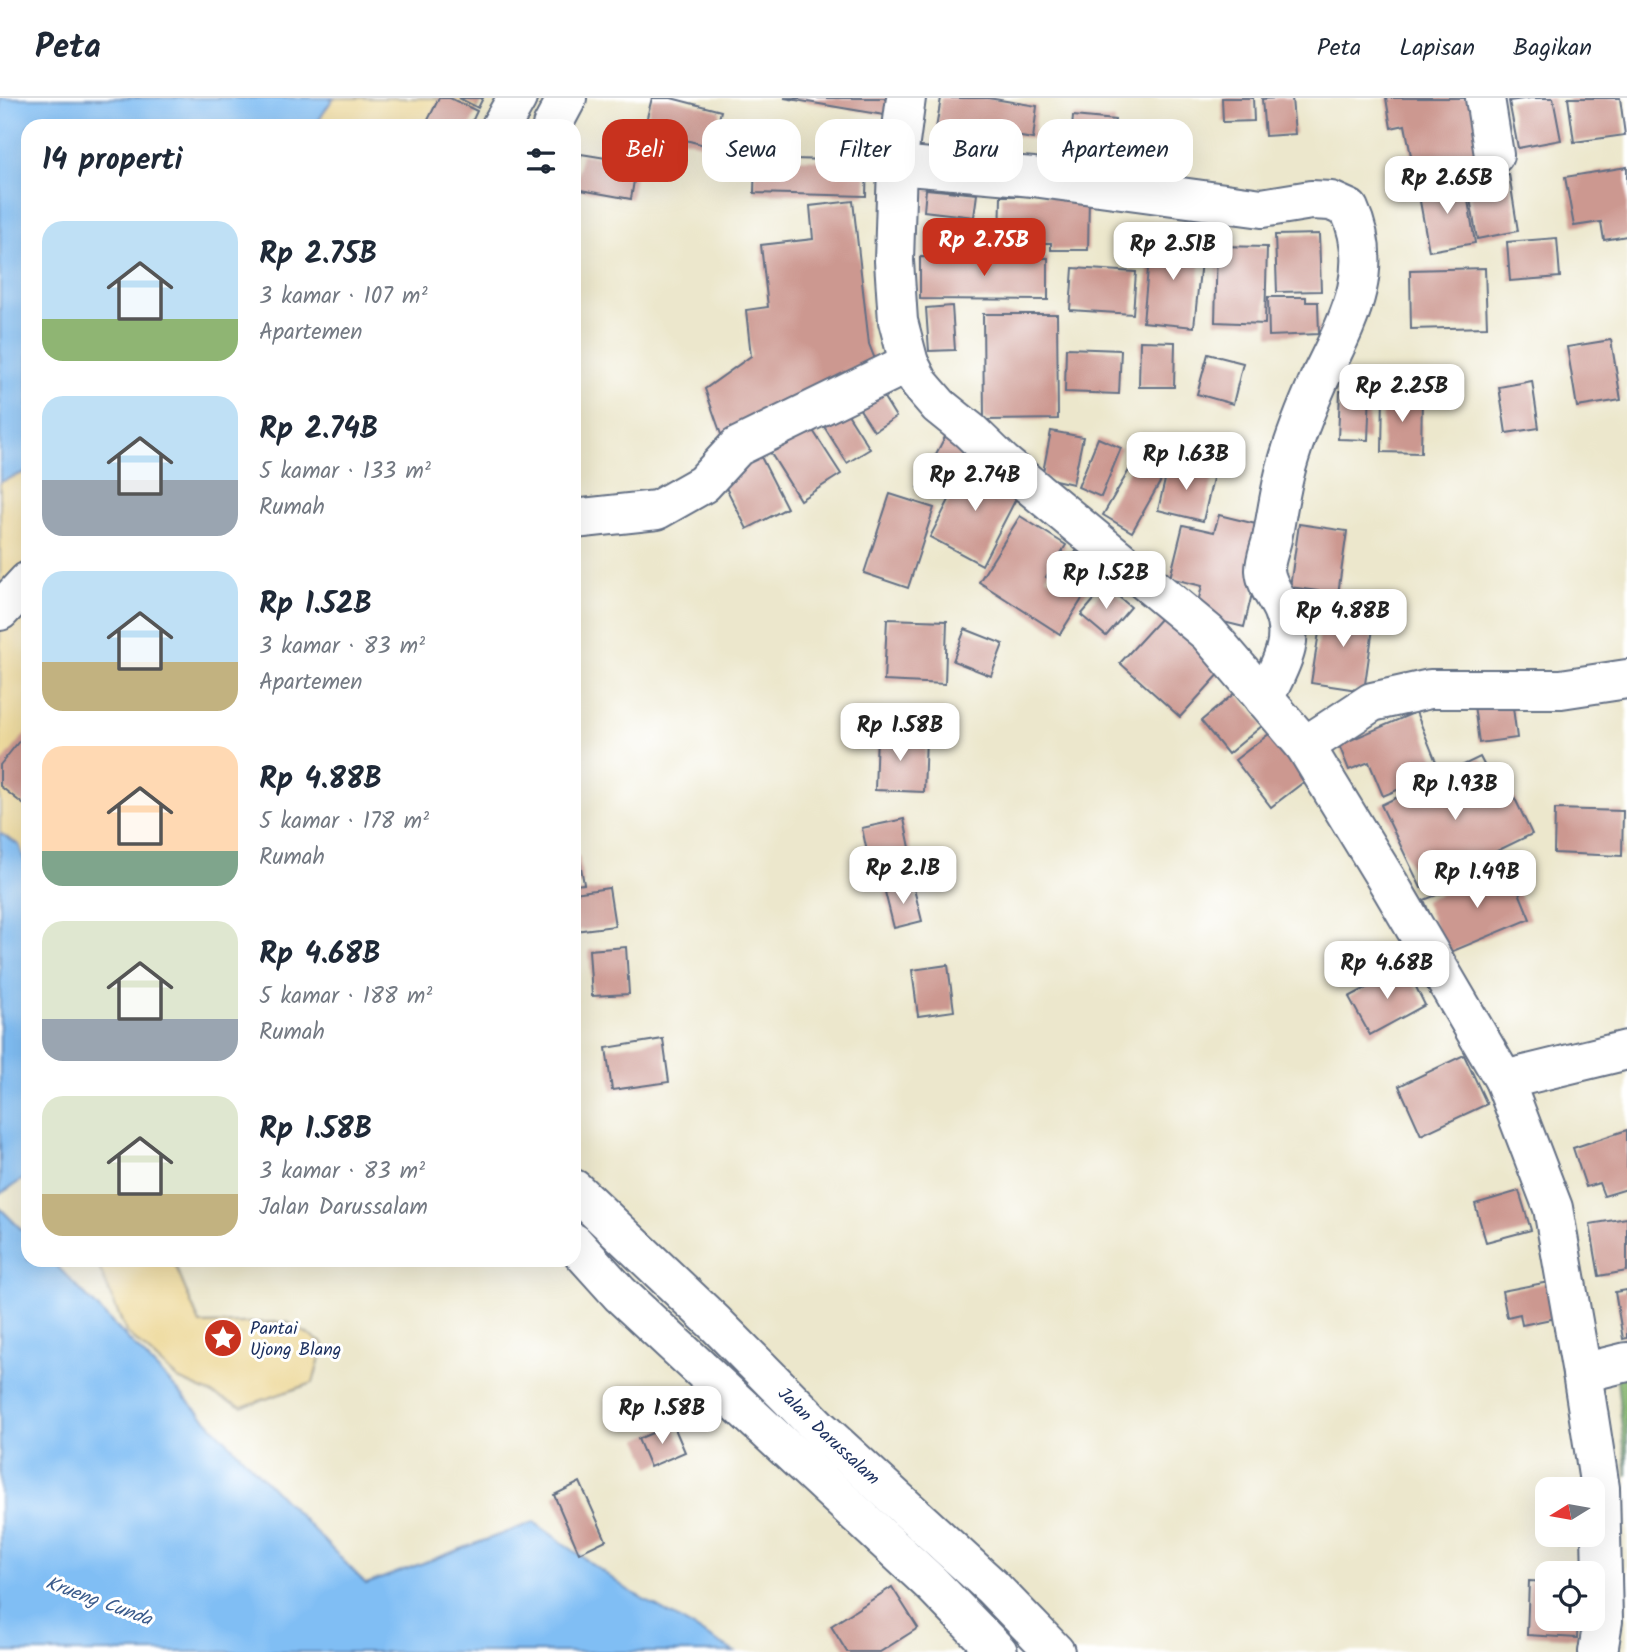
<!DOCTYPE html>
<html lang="id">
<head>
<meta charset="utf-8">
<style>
  :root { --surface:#fff; --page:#f2f2f3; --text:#1f2937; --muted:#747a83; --line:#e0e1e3; --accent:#c8321e }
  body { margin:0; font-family:Kalam,sans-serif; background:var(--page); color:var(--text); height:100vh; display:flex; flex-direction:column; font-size:26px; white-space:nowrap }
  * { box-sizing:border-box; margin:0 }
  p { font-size:23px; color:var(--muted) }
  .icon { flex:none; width:38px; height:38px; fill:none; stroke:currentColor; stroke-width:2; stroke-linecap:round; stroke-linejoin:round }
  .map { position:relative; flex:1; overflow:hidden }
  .side { position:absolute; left:21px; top:21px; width:560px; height:1148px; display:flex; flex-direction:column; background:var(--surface); border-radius:21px; box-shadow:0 7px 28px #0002 }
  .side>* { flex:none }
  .guide { position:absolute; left:602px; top:21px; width:665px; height:63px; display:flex; gap:14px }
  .needle { width:46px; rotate:259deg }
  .fabs { position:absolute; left:1535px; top:1379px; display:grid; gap:14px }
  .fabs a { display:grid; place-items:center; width:70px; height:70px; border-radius:14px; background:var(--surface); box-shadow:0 7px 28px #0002; font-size:35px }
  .price { position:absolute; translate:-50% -60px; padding:0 16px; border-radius:14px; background:#fff; color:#222; font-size:23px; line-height:46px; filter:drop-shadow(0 2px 4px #0008) }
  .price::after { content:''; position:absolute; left:50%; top:42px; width:21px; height:16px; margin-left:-10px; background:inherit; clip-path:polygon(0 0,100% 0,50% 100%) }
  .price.on { background:var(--accent); color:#fff }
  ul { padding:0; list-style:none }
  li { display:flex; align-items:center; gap:21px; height:175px; padding:0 21px }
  li span { display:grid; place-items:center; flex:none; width:196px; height:140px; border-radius:21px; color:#555 }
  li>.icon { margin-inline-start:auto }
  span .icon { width:84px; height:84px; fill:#fffc; stroke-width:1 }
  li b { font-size:30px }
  h2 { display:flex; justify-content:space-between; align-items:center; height:84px; padding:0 21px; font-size:30px }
  .chip { padding:0 24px; border-radius:21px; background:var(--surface); box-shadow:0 7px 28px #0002; font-size:24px; line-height:63px }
  .chip.on { background:var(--accent); color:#fff }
  header { display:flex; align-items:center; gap:42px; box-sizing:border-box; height:98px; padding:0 35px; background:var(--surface); border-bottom:2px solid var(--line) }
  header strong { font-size:33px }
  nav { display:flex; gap:38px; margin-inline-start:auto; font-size:24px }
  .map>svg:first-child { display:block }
  .forest { fill:#86b66e; stroke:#507266; stroke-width:2 }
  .sand { fill:#eeda9e; stroke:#84847e; stroke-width:2 }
  .water { fill:#80bef4; stroke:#4e76a9; stroke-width:2 }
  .building { fill:#cc9890 }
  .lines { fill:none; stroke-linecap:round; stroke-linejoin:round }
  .minor-casing { stroke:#646f84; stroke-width:42 }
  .minor { stroke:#fff; stroke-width:38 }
  .labels { text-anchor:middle; stroke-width:6; stroke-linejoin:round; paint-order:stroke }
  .poi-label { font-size:18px; fill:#1b2f5e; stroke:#fff; text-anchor:start }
  .street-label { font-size:18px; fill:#1b2f5e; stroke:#fff }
  .water-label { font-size:19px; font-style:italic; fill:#395a8b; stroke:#fff }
</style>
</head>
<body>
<header>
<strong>Peta</strong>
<nav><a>Peta</a><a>Lapisan</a><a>Bagikan</a></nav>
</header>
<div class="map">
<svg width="1627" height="1554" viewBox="0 0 1627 1554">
  <rect width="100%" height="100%" fill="#fff"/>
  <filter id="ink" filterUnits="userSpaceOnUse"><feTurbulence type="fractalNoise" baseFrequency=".0143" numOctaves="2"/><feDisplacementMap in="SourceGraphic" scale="14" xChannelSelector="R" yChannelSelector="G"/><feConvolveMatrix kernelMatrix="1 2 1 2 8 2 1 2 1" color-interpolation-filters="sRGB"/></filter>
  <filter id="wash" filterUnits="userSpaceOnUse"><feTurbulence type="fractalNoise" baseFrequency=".00686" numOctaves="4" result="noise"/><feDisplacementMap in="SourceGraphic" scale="28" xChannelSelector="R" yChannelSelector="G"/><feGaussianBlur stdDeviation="1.57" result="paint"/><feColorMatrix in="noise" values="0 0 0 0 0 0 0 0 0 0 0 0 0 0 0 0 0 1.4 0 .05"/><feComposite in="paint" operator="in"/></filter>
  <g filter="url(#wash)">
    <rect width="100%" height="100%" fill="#ece7cc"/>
    <path class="forest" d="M 1627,1250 L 1627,1379 L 1614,1252 Z"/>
    <g class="sand">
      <path d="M 333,0 L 483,0 L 467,28 L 315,28 Z"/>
      <path d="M 28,373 L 28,773 L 19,747 L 0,735 L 0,384 Z"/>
      <path d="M 96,1162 L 173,1162 L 200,1226 L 287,1224 L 324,1246 L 313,1285 L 242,1309 L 178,1281 L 126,1234 Z"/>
    </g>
    <g class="water">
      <path d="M 0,0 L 333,0 L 315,28 L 28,28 L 28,373 L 0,384 Z"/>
      <path d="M 0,735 L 19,747 L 28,773 L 28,1078 L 0,1096 Z"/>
      <path d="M 0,1110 L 28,1138 L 28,1162 L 51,1162 L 366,1486 L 534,1424 L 628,1492 L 735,1554 L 0,1554 Z"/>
    </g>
    <g id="blocks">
      <g class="building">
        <path d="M 439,0 L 450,0 L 477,13 L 470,28 L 425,28 Z"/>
        <path d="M 459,0 L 483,0 L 478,10 Z"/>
        <path d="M 652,0 L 671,0 L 721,13 L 712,49 L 644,31 Z"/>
        <path d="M 784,0 L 893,0 L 890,18 Z"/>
        <path d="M 941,0 L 988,0 L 1037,8 L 1033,41 L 986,33 L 984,51 L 934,43 Z"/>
        <path d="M 1222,0 L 1253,0 L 1254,23 L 1223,24 Z"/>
        <path d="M 1277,0 L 1292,0 L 1295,36 L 1265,38 L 1262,1 Z"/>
        <path d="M 1386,0 L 1472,0 L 1485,65 L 1415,78 L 1405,27 L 1391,30 Z"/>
        <path d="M 1530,0 L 1553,0 L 1561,42 L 1518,50 L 1509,3 Z"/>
        <path d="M 1568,0 L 1620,0 L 1625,37 L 1574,44 Z"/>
        <path d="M 1073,18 L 1115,22 L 1111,74 L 1069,71 Z"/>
        <path d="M 581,56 L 637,65 L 631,101 L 575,91 Z"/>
        <path d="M 755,60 L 867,63 L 866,98 L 754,95 Z"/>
        <path d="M 1627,69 L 1627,138 L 1604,142 L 1601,124 L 1574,128 L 1565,79 Z"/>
        <path d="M 1509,76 L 1518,133 L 1477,141 L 1467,83 Z"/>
        <path d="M 1465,84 L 1475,145 L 1429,153 L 1418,92 Z"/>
        <path d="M 926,91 L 977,96 L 974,119 L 924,113 Z"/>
        <path d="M 1001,98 L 1089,98 L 1088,152 L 1051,152 L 1051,145 L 1000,145 Z"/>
        <path d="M 853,103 L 869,246 L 880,274 L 724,345 L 705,291 L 751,258 L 746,212 L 768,209 L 761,147 L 813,141 L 810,108 Z"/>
        <path d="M 1319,136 L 1321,193 L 1277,194 L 1275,137 Z"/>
        <path d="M 1151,139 L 1203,144 L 1194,229 L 1143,224 Z"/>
        <path d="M 1557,140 L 1560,179 L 1510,183 L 1507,144 Z"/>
        <path d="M 1217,148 L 1267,149 L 1265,226 L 1215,224 Z"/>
        <path d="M 920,159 L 1048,160 L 1048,202 L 920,201 Z"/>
        <path d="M 1073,170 L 1136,174 L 1133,216 L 1070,212 Z"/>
        <path d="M 1485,170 L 1487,229 L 1411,231 L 1410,172 Z"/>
        <path d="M 1268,199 L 1306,199 L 1306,204 L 1318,204 L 1319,236 L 1269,238 Z"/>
        <path d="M 952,208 L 955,252 L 929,253 L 926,210 Z"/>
        <path d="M 983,216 L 1057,216 L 1058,321 L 984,322 Z"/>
        <path d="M 1611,242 L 1621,302 L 1577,309 L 1567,249 Z"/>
        <path d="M 1140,243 L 1175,244 L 1174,289 L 1139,289 Z"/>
        <path d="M 1066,250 L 1121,252 L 1119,296 L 1065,294 Z"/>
        <path d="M 1208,256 L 1243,265 L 1233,306 L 1197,296 Z"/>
        <path d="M 1532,283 L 1539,330 L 1506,335 L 1499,289 Z"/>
        <path d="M 875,285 L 896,319 L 874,333 L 852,299 Z"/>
        <path d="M 1340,293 L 1370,294 L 1368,342 L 1338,341 Z"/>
        <path d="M 1383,296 L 1422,297 L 1421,355 L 1382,354 Z"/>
        <path d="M 841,305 L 870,351 L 847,365 L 818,319 Z"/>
        <path d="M 810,328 L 841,376 L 800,402 L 770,354 Z"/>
        <path d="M 1051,333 L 1083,339 L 1073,386 L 1042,379 Z"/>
        <path d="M 947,335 L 968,346 L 939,401 L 918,390 Z"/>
        <path d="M 1098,340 L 1121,350 L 1101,399 L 1078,389 Z"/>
        <path d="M 759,355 L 787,410 L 747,431 L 719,376 Z"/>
        <path d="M 1135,362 L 1163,379 L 1132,434 L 1103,417 Z"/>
        <path d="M 969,363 L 1021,391 L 982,467 L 930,439 Z"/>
        <path d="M 1169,365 L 1214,376 L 1203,423 L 1158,412 Z"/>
        <path d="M 890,396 L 934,410 L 908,490 L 864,475 Z"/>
        <path d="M 1219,417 L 1268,429 L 1244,529 L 1195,517 L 1202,488 L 1170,480 L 1183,427 L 1214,434 Z"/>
        <path d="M 1020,418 L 1066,447 L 1046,479 L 1056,485 L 1078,450 L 1104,466 L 1060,536 L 979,484 Z"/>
        <path d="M 1299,426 L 1347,433 L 1338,496 L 1290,489 Z"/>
        <path d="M 1106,488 L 1131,509 L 1106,538 L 1081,517 Z"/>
        <path d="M 1323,509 L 1375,516 L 1364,593 L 1311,585 Z"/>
        <path d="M 1162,519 L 1222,573 L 1180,619 L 1120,565 Z"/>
        <path d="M 887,521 L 947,523 L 945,586 L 884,583 Z"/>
        <path d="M 965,531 L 1003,546 L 991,578 L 953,563 Z"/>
        <path d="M 1236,594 L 1263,627 L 1228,656 L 1201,623 Z"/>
        <path d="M 1512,602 L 1517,640 L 1479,645 L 1474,607 Z"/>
        <path d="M 1416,614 L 1440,674 L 1383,698 L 1369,664 L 1349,672 L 1339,647 Z"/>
        <path d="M 28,632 L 28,710 L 0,688 L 0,667 Z"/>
        <path d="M 1273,633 L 1309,680 L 1271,709 L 1235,662 Z"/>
        <path d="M 877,637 L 926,639 L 924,694 L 875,692 Z"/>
        <path d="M 1480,659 L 1496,690 L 1507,684 L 1532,736 L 1421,790 L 1381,707 Z"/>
        <path d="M 1555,711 L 1623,713 L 1622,758 L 1554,755 Z"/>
        <path d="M 904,721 L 912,759 L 870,768 L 862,730 Z"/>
        <path d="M 574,758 L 579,758 L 584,786 L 574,787 Z"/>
        <path d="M 1508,768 L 1530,821 L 1446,856 L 1424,802 Z"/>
        <path d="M 913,787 L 922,823 L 894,830 L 885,794 Z"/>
        <path d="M 609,790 L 615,828 L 574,833 L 574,795 Z"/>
        <path d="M 626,849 L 629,896 L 592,898 L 589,852 Z"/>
        <path d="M 948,867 L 954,913 L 918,918 L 912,872 Z"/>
        <path d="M 1406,869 L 1425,907 L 1370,937 L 1349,899 Z"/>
        <path d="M 663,941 L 669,984 L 612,992 L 606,950 Z"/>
        <path d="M 1464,957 L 1487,1006 L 1421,1037 L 1399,988 Z"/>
        <path d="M 1627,1032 L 1627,1091 L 1604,1098 L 1599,1085 L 1586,1089 L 1573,1050 Z"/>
        <path d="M 1519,1093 L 1531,1132 L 1486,1144 L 1475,1106 Z"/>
        <path d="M 1627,1120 L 1627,1173 L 1599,1178 L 1590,1126 Z"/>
        <path d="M 1549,1184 L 1556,1220 L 1522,1227 L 1520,1216 L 1507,1219 L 1502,1193 Z"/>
        <path d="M 1627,1192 L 1627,1240 L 1623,1241 L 1615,1194 Z"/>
        <path d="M 673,1326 L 685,1354 L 650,1369 L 638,1341 Z"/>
        <path d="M 580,1384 L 606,1442 L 579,1455 L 554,1397 Z"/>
        <path d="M 1529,1483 L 1547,1484 L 1547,1521 L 1578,1521 L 1577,1540 L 1527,1537 Z"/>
        <path d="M 892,1489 L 918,1530 L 880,1554 L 847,1554 L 831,1528 Z"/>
      </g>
    </g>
  </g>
  <g filter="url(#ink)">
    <use href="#blocks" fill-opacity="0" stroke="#646f84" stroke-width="2"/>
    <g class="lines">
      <defs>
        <g id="minor">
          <path d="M 906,0 L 897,67 L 894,163 L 898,223 L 909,265 L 920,286 L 939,308 L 970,333 L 1003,365 L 1208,535 L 1305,648 L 1391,789 L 1504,982 L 1553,1110 L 1582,1275 L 1600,1390 L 1603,1523 L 1598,1554"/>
          <path d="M 1485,0 L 1494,57"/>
          <path d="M 501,28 L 517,0"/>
          <path d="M 552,28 L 567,0"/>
          <path d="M 897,67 L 1033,79 L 1262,110 L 1311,102 L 1331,103 L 1349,111 C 1378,174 1346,226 1319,282 C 1307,309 1295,339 1287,367 C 1280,391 1277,416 1272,441 C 1270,450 1265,462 1265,472 C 1266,487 1276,498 1282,511 C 1297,545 1278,570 1264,601"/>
          <path d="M 574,421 L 657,412 L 703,386 L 737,349 L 909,265"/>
          <path d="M 0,513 L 28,483"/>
          <path d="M 1305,648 L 1372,604 L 1430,591 L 1561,591 L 1627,581"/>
          <path d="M 1504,982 L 1627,952"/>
          <path id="s1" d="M 574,1091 L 715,1225 L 820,1331 L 992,1489 L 1055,1554"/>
          <path d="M 574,1145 L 620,1196 L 932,1486 L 998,1554"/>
          <path d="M 1582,1275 L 1627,1264"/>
        </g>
      </defs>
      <use href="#minor" class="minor-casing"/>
      <use href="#minor" class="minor"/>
    </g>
  </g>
  <defs>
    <symbol id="sight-disc" viewBox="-11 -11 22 22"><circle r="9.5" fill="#c8321e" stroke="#fff"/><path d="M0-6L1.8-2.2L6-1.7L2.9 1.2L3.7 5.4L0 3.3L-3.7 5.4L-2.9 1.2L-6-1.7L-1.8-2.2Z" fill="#fff"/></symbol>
  </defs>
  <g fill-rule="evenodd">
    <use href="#sight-disc" x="201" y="1218" width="44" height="44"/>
  </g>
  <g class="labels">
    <g class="poi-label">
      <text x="250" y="1236">Pantai<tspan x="250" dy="21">Ujong Blang</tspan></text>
    </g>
    <g class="street-label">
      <text dy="6" stroke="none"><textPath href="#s1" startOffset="355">Jalan Darussalam</textPath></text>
    </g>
    <g class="water-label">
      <text transform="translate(99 1502) rotate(20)" y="7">Krueng Cunda</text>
    </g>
  </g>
</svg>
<div class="fabs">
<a><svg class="needle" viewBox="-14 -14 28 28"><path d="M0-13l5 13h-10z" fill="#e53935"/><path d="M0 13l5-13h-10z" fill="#747a83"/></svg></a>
<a><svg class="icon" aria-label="locate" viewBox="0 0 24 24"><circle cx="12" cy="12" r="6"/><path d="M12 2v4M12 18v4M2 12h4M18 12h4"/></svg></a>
</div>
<b class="price" style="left:1447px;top:118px">Rp 2.65B</b>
<b class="price on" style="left:984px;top:180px">Rp 2.75B</b>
<b class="price" style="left:1173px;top:184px">Rp 2.51B</b>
<b class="price" style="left:1402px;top:326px">Rp 2.25B</b>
<b class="price" style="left:1186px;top:394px">Rp 1.63B</b>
<b class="price" style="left:975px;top:415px">Rp 2.74B</b>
<b class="price" style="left:1106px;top:513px">Rp 1.52B</b>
<b class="price" style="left:1343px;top:551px">Rp 4.88B</b>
<b class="price" style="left:900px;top:665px">Rp 1.58B</b>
<b class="price" style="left:1455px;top:724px">Rp 1.93B</b>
<b class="price" style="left:903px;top:808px">Rp 2.1B</b>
<b class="price" style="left:1477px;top:812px">Rp 1.49B</b>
<b class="price" style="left:1387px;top:903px">Rp 4.68B</b>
<b class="price" style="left:662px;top:1348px">Rp 1.58B</b>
<div class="guide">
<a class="chip on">Beli</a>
<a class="chip">Sewa</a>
<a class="chip">Filter</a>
<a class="chip">Baru</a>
<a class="chip">Apartemen</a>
</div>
<section class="side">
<h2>14 properti<svg class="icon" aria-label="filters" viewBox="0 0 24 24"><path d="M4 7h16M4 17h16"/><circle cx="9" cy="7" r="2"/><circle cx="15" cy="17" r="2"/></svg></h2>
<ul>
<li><span style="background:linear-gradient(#bfe0f5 70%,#8fb573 0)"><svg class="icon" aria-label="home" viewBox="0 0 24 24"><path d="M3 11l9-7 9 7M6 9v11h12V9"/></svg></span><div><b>Rp 2.75B</b><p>3 kamar · 107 m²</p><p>Apartemen</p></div></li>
<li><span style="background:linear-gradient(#bfe0f5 60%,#9aa5b1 0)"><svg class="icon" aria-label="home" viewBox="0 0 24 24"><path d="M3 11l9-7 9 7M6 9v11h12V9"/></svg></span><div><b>Rp 2.74B</b><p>5 kamar · 133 m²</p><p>Rumah</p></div></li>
<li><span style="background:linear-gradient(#bfe0f5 65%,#c2b280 0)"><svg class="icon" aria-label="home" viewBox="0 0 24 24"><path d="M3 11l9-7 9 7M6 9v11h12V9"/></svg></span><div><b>Rp 1.52B</b><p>3 kamar · 83 m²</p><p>Apartemen</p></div></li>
<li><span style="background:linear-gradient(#ffd9b3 75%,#7fa58c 0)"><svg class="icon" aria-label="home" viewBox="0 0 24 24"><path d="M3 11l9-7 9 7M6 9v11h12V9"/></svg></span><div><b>Rp 4.88B</b><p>5 kamar · 178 m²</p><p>Rumah</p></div></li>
<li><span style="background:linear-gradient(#dfe7d0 70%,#9aa5b1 0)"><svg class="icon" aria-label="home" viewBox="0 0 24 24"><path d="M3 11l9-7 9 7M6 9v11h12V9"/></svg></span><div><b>Rp 4.68B</b><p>5 kamar · 188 m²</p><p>Rumah</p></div></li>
<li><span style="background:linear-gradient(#dfe7d0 70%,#c2b280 0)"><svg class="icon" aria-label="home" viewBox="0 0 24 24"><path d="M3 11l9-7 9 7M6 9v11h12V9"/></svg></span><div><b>Rp 1.58B</b><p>3 kamar · 83 m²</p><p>Jalan Darussalam</p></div></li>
</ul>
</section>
</div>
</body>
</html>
